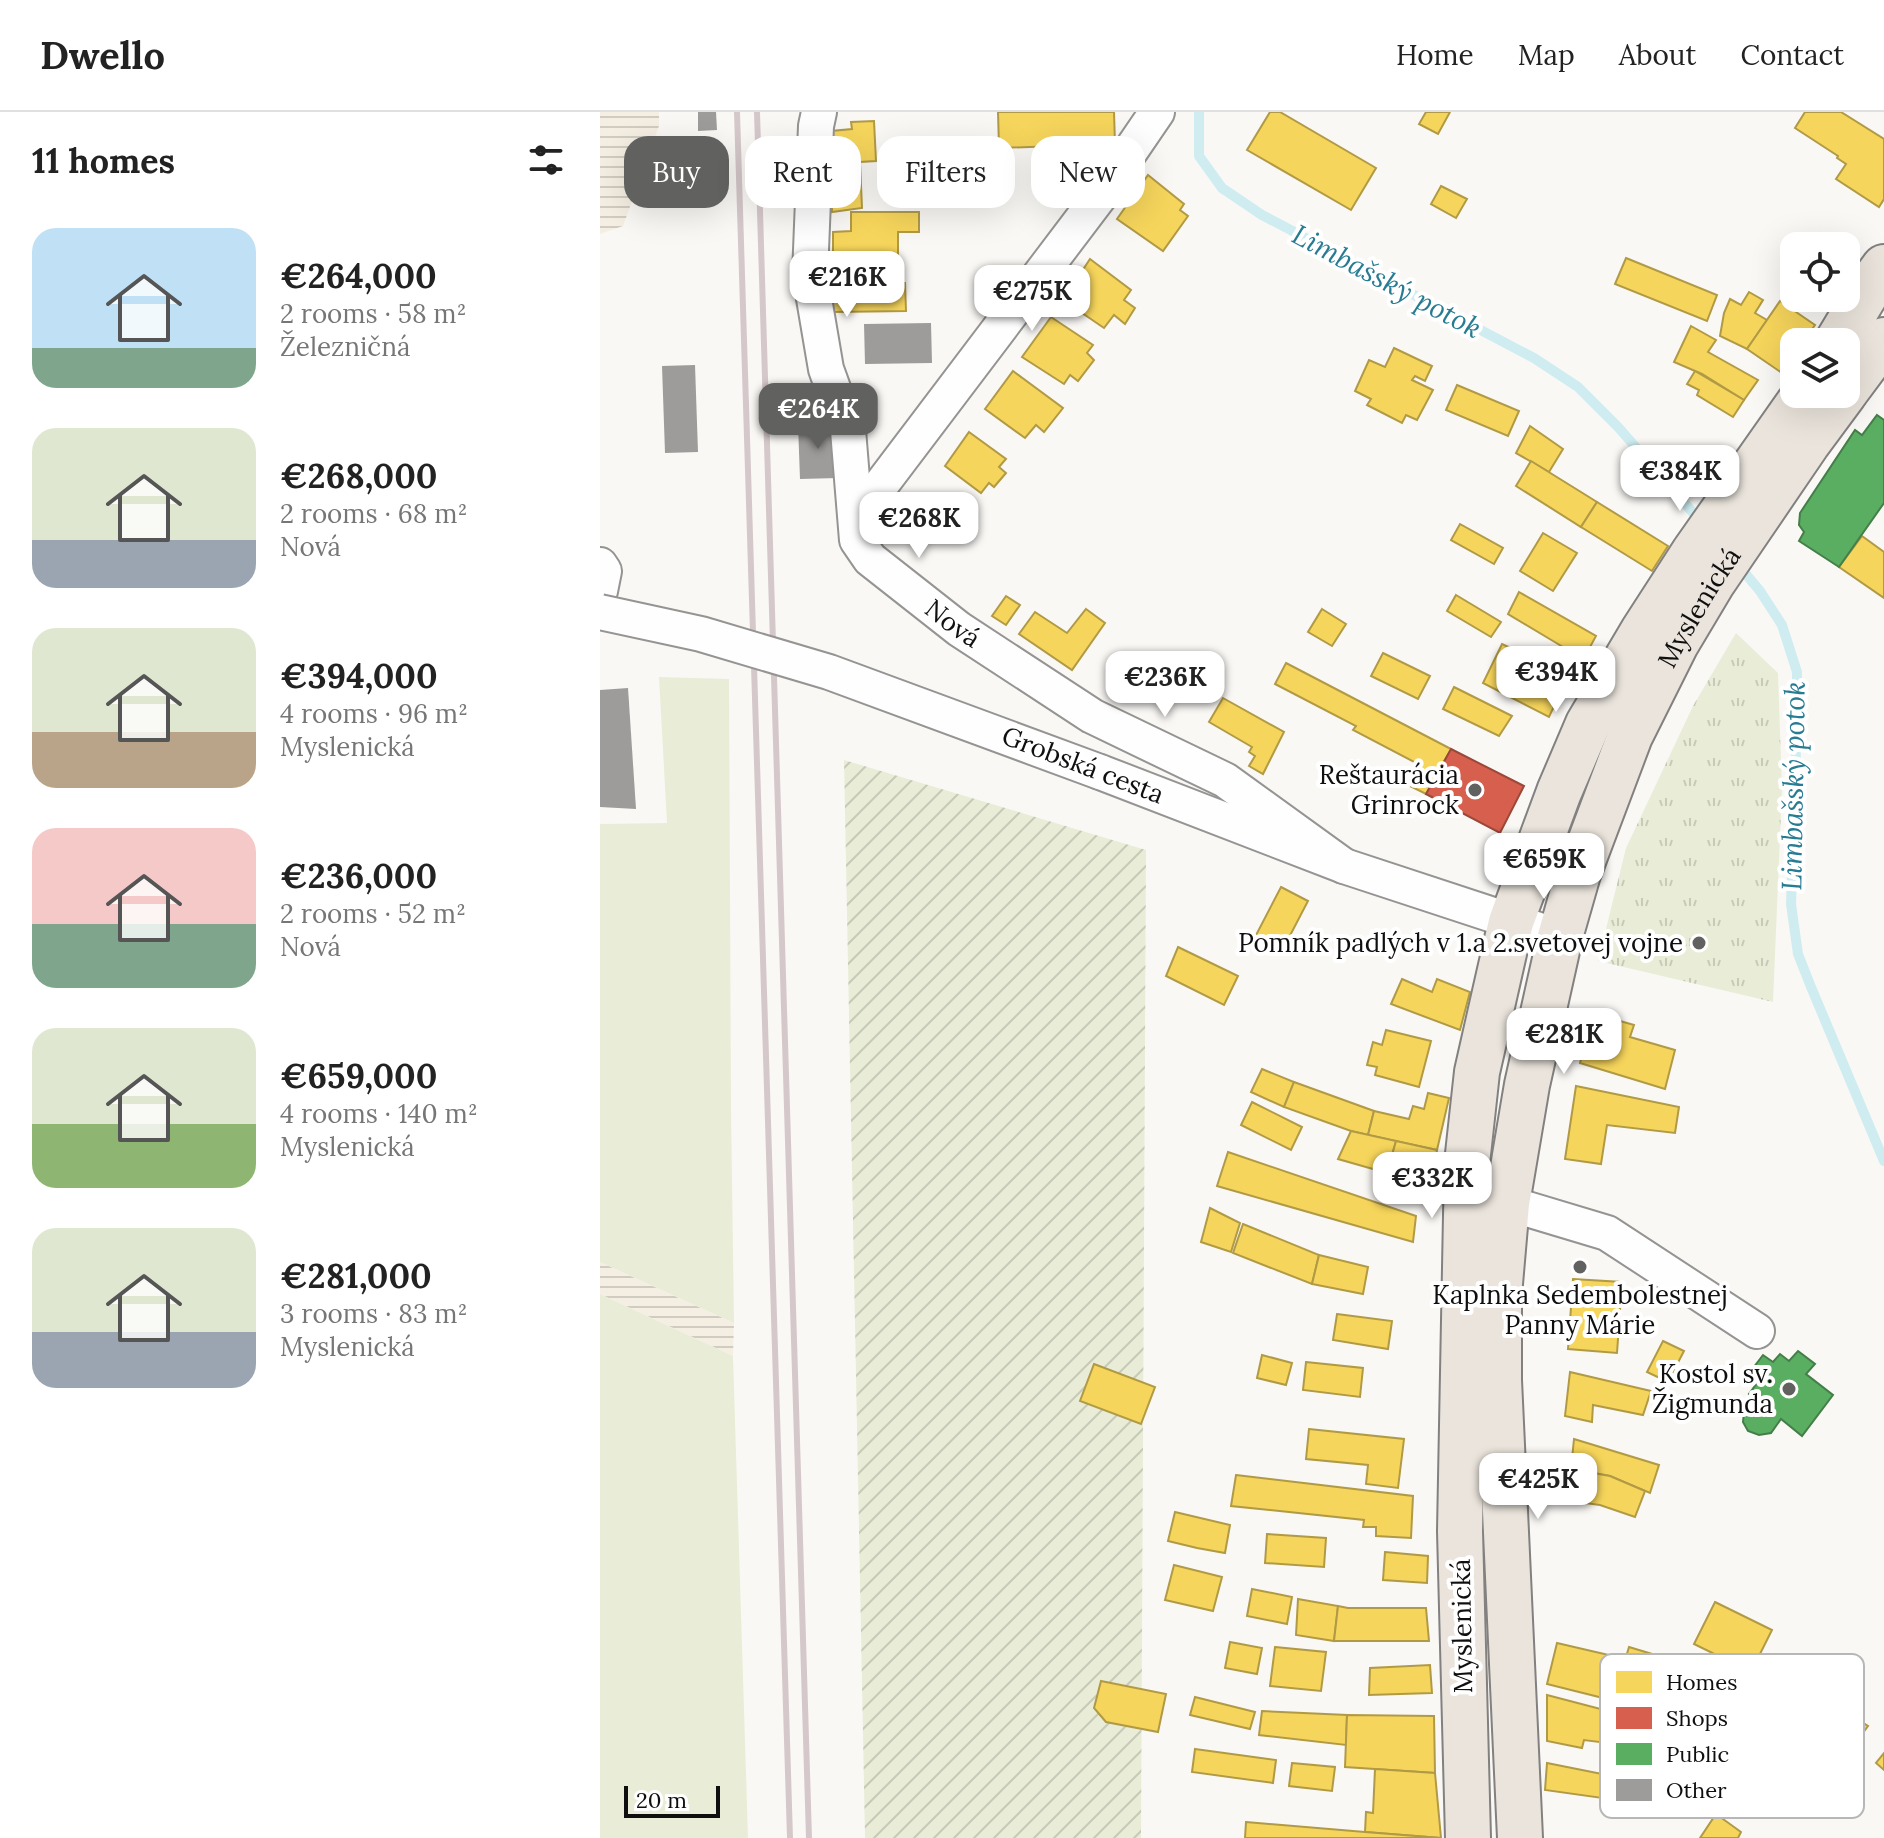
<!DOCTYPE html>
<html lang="en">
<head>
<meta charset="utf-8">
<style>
  :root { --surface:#fff; --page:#f6f6f6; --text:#222; --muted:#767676; --line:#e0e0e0; --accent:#616160 }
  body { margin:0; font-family:Lora,serif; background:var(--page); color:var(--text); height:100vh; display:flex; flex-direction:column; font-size:30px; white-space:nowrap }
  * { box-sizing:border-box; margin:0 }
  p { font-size:26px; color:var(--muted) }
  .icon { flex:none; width:44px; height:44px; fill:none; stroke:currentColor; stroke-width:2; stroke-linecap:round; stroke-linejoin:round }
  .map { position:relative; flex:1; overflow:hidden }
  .side { display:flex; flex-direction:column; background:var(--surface); width:600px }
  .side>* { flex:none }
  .hud { position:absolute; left:24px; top:24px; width:760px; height:72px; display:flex; gap:16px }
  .controls { position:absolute; left:1180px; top:120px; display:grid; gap:16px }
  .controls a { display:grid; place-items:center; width:80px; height:80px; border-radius:16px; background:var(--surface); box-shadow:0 8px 32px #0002; font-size:40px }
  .scale { position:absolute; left:24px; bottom:20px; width:96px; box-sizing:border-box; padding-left:8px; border:4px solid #0f0f0f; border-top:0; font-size:22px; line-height:28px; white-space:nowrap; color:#0f0f0f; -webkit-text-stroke:6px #fff; paint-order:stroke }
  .price { position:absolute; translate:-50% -68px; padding:0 18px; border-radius:16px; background:#fff; color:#222; font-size:26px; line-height:52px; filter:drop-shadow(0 2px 4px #0008) }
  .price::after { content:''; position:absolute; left:50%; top:48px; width:24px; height:18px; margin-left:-12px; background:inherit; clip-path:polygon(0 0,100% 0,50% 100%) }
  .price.on { background:var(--accent); color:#fff }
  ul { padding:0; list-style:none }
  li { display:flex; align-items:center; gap:24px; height:200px; padding:0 32px }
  li span { display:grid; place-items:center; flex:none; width:224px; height:160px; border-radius:24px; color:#555 }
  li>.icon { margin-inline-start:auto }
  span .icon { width:96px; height:96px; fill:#fffc; stroke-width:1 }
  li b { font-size:34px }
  h2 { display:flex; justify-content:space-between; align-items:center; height:96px; padding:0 32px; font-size:34px }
  .chip { padding:0 28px; border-radius:24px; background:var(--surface); box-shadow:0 8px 32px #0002; font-size:28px; line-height:72px }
  .chip.on { background:var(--accent); color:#fff }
  header { display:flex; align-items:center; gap:48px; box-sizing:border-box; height:112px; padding:0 40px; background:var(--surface); border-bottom:2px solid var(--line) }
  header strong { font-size:38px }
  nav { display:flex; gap:44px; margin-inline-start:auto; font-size:28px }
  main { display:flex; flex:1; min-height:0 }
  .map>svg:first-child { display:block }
  .farmland { fill:url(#farmland-rules) }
  .grass { fill:#e9edd7 }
  .park { fill:url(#park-tufts) }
  .garden { fill:url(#garden-furrows) }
  .homes { fill:#f6d55c; stroke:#b19a45; stroke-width:2 }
  .shops { fill:#d6604d; stroke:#9a483a; stroke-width:2 }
  .public { fill:#5aae61; stroke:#447e48; stroke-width:2 }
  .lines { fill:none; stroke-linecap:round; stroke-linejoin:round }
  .stream { stroke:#cfedf1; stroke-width:10 }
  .building { fill:#9e9c9a }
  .minor-casing { stroke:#959493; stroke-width:38 }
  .major-casing { stroke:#828180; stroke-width:48 }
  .minor { stroke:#fefefe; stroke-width:34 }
  .major { stroke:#eae4dc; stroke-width:44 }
  .rail { stroke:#d5c8ca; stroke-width:6 }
  .minor-bridge-casing { stroke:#959493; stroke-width:38; stroke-linecap:butt }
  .minor-bridge { stroke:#fefefe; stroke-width:34 }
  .poi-dot { fill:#616160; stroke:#fff; stroke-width:3 }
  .labels { text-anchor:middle; stroke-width:8; stroke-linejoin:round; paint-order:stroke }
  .street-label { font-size:26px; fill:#0f0f0f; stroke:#fff }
  .poi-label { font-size:26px; fill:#0f0f0f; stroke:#fff; text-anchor:end }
  .water-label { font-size:28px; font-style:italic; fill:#277b92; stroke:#fff }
  .key { fill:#fff; stroke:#b7b7b7; stroke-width:2 }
  .key-label { font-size:22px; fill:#0f0f0f }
</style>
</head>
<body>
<header>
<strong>Dwello</strong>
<nav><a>Home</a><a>Map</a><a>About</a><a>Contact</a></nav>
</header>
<main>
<section class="side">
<h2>11 homes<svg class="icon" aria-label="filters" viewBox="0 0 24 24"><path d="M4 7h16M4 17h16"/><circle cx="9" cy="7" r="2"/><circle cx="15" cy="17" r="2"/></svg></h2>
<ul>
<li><span style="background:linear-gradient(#bfe0f5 75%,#7fa58c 0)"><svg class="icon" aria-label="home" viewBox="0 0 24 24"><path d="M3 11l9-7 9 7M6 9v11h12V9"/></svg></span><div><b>€264,000</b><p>2 rooms · 58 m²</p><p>Železničná</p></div></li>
<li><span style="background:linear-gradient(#dfe7d0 70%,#9aa5b1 0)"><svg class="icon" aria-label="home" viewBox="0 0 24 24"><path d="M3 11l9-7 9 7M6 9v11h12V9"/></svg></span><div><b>€268,000</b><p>2 rooms · 68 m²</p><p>Nová</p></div></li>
<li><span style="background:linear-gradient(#dfe7d0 65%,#b9a48a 0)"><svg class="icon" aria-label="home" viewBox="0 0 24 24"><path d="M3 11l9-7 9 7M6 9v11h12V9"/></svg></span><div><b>€394,000</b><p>4 rooms · 96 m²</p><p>Myslenická</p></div></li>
<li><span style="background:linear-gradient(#f6c9c9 60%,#7fa58c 0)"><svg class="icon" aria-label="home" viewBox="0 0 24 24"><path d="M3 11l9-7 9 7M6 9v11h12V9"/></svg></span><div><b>€236,000</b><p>2 rooms · 52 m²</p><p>Nová</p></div></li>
<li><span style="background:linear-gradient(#dfe7d0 60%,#8fb573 0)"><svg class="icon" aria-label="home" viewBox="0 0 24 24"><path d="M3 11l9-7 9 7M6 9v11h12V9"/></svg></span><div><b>€659,000</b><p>4 rooms · 140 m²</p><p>Myslenická</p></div></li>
<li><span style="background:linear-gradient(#dfe7d0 65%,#9aa5b1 0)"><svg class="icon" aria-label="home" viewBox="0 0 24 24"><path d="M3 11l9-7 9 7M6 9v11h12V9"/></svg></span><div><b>€281,000</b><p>3 rooms · 83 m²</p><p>Myslenická</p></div></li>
</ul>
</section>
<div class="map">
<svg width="1284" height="1726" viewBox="0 0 1284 1726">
  <defs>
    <pattern id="farmland-rules" width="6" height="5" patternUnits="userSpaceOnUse" patternTransform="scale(2)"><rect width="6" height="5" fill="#f5efe3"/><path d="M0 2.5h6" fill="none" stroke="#d1ccc2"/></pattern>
    <pattern id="park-tufts" width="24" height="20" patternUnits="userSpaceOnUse" patternTransform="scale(2)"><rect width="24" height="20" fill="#e9edd7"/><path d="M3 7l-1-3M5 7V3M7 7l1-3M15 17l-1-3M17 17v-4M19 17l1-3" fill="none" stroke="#c7cab7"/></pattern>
    <pattern id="garden-furrows" width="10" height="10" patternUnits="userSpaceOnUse" patternTransform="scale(2)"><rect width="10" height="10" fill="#e9edd7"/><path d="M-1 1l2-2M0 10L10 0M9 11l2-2" fill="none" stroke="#c7cab7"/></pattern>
  </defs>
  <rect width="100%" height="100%" fill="#faf8f5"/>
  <g class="farmland">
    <path d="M 0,0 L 59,0 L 59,14 L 23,114 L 0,122 Z"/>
    <path d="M 0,1150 L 134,1211 L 133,1244 L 0,1182 Z"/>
  </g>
  <g class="grass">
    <path d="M 59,565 L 129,567 L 131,995 L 134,1211 L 0,1150 L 0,712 L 67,711 Z"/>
    <path d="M 0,1182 L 133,1244 L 148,1726 L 0,1726 Z"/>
  </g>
  <path class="park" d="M 1136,521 L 1178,561 L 1182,678 L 1173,890 L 998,849 L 1026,736 L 1093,594 Z"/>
  <path class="garden" d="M 244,648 L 546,738 L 541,1726 L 265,1726 Z"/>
  <g class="homes">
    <path d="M 398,0 L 514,0 L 515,32 L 399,36 Z"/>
    <path d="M 670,0 L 680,0 L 776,56 L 751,98 L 647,38 Z"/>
    <path d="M 826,0 L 850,0 L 838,22 L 819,12 Z"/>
    <path d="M 1205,0 L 1241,0 L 1284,27 L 1284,87 L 1279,95 L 1236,67 L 1246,52 L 1237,46 L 1238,44 L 1195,16 Z"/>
    <path d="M 274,9 L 276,49 L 260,50 L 262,96 L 232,100 L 231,19 L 252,17 L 251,10 Z"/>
    <path d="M 548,63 L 584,92 L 580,98 L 588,104 L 563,139 L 517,107 Z"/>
    <path d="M 841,74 L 867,87 L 856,106 L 831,92 Z"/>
    <path d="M 251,100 L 319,100 L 319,120 L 298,120 L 298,171 L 305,171 L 306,199 L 233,200 L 233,120 L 251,119 Z"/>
    <path d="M 1026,146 L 1117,183 L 1107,209 L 1015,172 Z"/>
    <path d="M 490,147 L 531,178 L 524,188 L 535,196 L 525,212 L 514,203 L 504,216 L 463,188 Z"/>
    <path d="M 1149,180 L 1163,188 L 1155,201 L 1167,208 L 1147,237 L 1120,224 L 1124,201 L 1130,187 L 1141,193 Z"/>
    <path d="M 1211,186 L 1240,186 L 1232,198 Z"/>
    <path d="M 1180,189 L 1215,213 L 1203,230 L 1194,230 L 1194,243 L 1182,261 L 1147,237 Z"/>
    <path d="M 451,205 L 493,233 L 487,241 L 494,248 L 478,269 L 470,263 L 464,272 L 422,245 Z"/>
    <path d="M 1091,214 L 1116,228 L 1108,240 L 1158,268 L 1144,288 L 1102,262 L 1074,250 Z"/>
    <path d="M 794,236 L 832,254 L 825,269 L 815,264 L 812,268 L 833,278 L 817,308 L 806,303 L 802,311 L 767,293 L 771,287 L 755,279 L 769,248 L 785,255 Z"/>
    <path d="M 413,259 L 463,296 L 444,320 L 436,313 L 425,326 L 385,297 Z"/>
    <path d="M 1095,259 L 1144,288 L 1133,305 L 1097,283 L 1099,278 L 1087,272 Z"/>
    <path d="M 857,273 L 919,299 L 908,324 L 846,298 Z"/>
    <path d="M 930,314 L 963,337 L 949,360 L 916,341 Z"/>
    <path d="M 369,320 L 406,347 L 399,355 L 406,361 L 394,375 L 389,371 L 381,381 L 345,354 Z"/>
    <path d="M 931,349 L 997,390 L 981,415 L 916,374 Z"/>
    <path d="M 997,390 L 1068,434 L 1052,459 L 981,415 Z"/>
    <path d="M 860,412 L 903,436 L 894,452 L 851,428 Z"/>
    <path d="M 943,421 L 977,441 L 953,479 L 920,459 Z"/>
    <path d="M 1262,424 L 1284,440 L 1284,486 L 1239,455 Z"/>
    <path d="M 919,480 L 996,524 L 974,565 L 952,555 L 963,535 L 908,502 Z"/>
    <path d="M 856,483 L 901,510 L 891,525 L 847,499 Z"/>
    <path d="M 406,484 L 420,493 L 406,513 L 392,504 Z"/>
    <path d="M 486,497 L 505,511 L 472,558 L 419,522 L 435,500 L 467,521 Z"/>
    <path d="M 722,497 L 746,512 L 732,534 L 708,520 Z"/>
    <path d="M 902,532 L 969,563 L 949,605 L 883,571 Z"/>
    <path d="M 783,541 L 830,564 L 818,587 L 771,564 Z"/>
    <path d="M 686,551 L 851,637 L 826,682 L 808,673 L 818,652 L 753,618 L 756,614 L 675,572 Z"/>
    <path d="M 854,575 L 912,604 L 899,624 L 843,597 Z"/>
    <path d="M 623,586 L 684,620 L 663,662 L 649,654 L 655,644 L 649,640 L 652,635 L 609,610 Z"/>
    <path d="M 681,775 L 708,789 L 682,839 L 655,825 Z"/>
    <path d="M 578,835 L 638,864 L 624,893 L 566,864 Z"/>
    <path d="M 802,867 L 832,880 L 837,867 L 870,880 L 860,918 L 791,892 Z"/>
    <path d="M 1020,909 L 1034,913 L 1030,925 L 1075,938 L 1065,977 L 980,951 L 990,911 L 1017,921 Z"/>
    <path d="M 786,918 L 831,929 L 819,975 L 775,963 L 777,955 L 767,953 L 773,930 L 782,933 Z"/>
    <path d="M 662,957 L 694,970 L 684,995 L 651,980 Z"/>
    <path d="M 694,970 L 774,999 L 768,1023 L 751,1019 L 684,995 Z"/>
    <path d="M 976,974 L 1079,995 L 1075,1021 L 1007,1013 L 1001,1052 L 965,1047 Z"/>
    <path d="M 828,981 L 849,986 L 837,1038 L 768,1023 L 774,999 L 809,1007 L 813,994 L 824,997 Z"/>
    <path d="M 652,990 L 702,1015 L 691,1038 L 641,1013 Z"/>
    <path d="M 751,1019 L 796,1029 L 787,1061 L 738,1047 Z"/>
    <path d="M 796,1029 L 837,1038 L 831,1073 L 787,1061 Z"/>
    <path d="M 628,1040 L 816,1104 L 813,1130 L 617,1074 Z"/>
    <path d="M 610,1096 L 640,1111 L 631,1140 L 601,1130 Z"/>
    <path d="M 643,1112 L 719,1143 L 712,1172 L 633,1141 Z"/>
    <path d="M 719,1143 L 768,1155 L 763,1182 L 712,1172 Z"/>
    <path d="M 973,1167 L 1022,1170 L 1017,1241 L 968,1237 Z"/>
    <path d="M 737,1202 L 792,1209 L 788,1237 L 733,1228 Z"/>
    <path d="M 1063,1229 L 1084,1239 L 1068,1270 L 1047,1260 Z"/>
    <path d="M 662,1243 L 692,1251 L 686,1273 L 657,1266 Z"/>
    <path d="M 706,1250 L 763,1256 L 760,1285 L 703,1278 Z"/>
    <path d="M 494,1252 L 555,1275 L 541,1312 L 480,1289 Z"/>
    <path d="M 970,1260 L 1051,1279 L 1043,1303 L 993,1293 L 992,1310 L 965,1304 Z"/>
    <path d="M 709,1317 L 804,1327 L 798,1376 L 766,1372 L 768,1353 L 706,1347 Z"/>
    <path d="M 974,1327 L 1059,1353 L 1050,1381 L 1010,1364 L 971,1357 Z"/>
    <path d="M 971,1357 L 1010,1364 L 1045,1379 L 1035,1405 L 1000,1393 L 969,1389 Z"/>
    <path d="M 636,1363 L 813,1384 L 811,1426 L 776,1424 L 776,1415 L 763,1415 L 764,1408 L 631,1394 Z"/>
    <path d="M 575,1400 L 630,1413 L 625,1441 L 597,1436 L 568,1429 Z"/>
    <path d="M 667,1422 L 726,1426 L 724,1455 L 665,1451 Z"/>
    <path d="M 785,1440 L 828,1444 L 827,1471 L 783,1468 Z"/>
    <path d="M 574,1453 L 622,1465 L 613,1499 L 565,1488 Z"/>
    <path d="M 652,1477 L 692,1485 L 687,1512 L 647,1504 Z"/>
    <path d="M 698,1487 L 738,1494 L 734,1529 L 696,1523 Z"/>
    <path d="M 1115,1490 L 1172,1518 L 1151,1560 L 1094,1532 Z"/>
    <path d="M 738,1494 L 748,1496 L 826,1496 L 829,1529 L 734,1529 Z"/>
    <path d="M 630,1530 L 662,1536 L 657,1562 L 625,1556 Z"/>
    <path d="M 957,1531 L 1013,1544 L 1003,1586 L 947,1572 Z"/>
    <path d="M 675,1535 L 726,1540 L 721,1579 L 670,1574 Z"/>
    <path d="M 1029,1535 L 1082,1551 L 1073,1581 L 1020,1565 Z"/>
    <path d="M 830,1553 L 832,1581 L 769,1583 L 770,1556 Z"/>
    <path d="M 1194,1566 L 1268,1614 L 1252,1636 L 1179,1589 Z"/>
    <path d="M 501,1569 L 566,1582 L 558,1620 L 506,1610 L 494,1596 Z"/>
    <path d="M 947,1583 L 1012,1600 L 1007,1631 L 984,1628 L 982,1636 L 947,1629 Z"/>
    <path d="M 595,1585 L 655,1600 L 650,1617 L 590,1603 Z"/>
    <path d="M 662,1599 L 747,1603 L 746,1633 L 659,1623 Z"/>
    <path d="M 747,1603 L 834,1604 L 835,1661 L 745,1655 Z"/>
    <path d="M 595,1637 L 676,1648 L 673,1671 L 592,1660 Z"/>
    <path d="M 1284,1641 L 1284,1658 L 1276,1651 Z"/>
    <path d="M 692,1651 L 735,1655 L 732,1679 L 689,1674 Z"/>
    <path d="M 947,1651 L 1057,1673 L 1052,1693 L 945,1678 Z"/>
    <path d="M 775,1657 L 835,1661 L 841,1726 L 765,1720 L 766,1700 L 773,1701 Z"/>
    <path d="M 1116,1702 L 1141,1720 L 1138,1726 L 1100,1726 Z"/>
    <path d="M 646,1710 L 765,1720 L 841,1726 L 645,1726 Z"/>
  </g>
  <path class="shops" d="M 851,637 L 924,674 L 900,721 L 826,682 Z"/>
  <g class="public">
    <path d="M 1277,303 L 1284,308 L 1284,391 L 1239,455 L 1199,429 L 1204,420 L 1199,413 L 1200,401 L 1255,318 L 1262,323 Z"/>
    <path d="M 1198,1239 L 1215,1252 L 1206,1262 L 1233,1283 L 1202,1324 L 1181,1307 L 1171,1321 L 1159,1323 L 1148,1319 L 1143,1310 L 1144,1300 L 1154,1287 L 1149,1282 L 1157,1271 L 1147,1264 L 1163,1243 L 1173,1250 L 1180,1242 L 1189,1249 Z"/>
  </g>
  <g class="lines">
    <g class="stream">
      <path d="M 599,0 L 599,44 L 622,76 L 662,103 L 934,246 L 978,275 L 1018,315 L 1102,411"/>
      <path d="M 1139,454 L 1160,479 L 1182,513 L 1197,560 L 1197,608 L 1191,792 L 1198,842 L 1211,875 L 1284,1049"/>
    </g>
  </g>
  <g class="building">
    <path d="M 98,0 L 116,0 L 117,18 L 98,19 Z"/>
    <path d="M 331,211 L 332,251 L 265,252 L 264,212 Z"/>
    <path d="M 95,253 L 98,340 L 65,341 L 62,254 Z"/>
    <path d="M 236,311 L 238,366 L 200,367 L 198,312 Z"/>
    <path d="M 28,576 L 36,697 L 0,695 L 0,578 Z"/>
  </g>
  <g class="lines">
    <defs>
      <g id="minor">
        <path id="s1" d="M 219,0 L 216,14 L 210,163 L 226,257 L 248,318 L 257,428 L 270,447 L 359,517 L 492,604 L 625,668 L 744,754"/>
        <path d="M 256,406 L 499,85 L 557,0"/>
        <path d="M 0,453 L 4,459 L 0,479"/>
        <path d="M 500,660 L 744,754 L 960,825"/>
        <path d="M 907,1091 L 1007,1121 L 1157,1219"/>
      </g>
      <g id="major">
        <path d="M 1237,230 L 1273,170 L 1284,155"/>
        <path d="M 1246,279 L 1284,228"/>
        <path d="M 868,1726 L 860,1419 L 867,1051 L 877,960 L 911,810 L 959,680 L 988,612 L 1043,519 L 1094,440 L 1205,282"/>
        <path id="s2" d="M 920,1726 L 899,1268 L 899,1183 L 907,1091 L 927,973 L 960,825 L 978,762 L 1030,624 L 1076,532 L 1113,470 L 1207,332 L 1244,282"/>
      </g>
    </defs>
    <use href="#minor" class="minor-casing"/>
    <use href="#major" class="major-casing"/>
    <use href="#minor" class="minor"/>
    <use href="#major" class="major"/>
    <g class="rail">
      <path d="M 137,0 L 190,1726"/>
      <path d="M 157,0 L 209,1726"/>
    </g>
    <defs>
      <path id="minor-bridge" d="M 0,500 L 101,522 L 229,560 L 500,660"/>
    </defs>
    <use href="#minor-bridge" class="minor-bridge-casing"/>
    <use href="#minor-bridge" class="minor-bridge"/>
  </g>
  <g class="poi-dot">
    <circle cx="875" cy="678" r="8"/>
    <circle cx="1099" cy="831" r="8"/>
    <circle cx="980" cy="1155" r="8"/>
    <circle cx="1189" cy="1277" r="8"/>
  </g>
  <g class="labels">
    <g class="street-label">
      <text dy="9" stroke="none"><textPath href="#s2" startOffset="1266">Myslenická</textPath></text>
      <text dy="9" stroke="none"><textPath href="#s1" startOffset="562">Nová</textPath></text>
      <text transform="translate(483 653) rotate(21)" y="9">Grobská cesta</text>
      <text transform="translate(862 1514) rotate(-91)" y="9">Myslenická</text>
    </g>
    <g class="poi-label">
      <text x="859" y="672">Reštaurácia<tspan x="859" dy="30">Grinrock</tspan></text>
      <text x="1083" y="840">Pomník padlých v 1.a 2.svetovej vojne</text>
      <text x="980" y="1192" text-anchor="middle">Kaplnka Sedembolestnej<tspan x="980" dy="30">Panny Márie</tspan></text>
      <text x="1173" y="1271">Kostol sv.<tspan x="1173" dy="30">Žigmunda</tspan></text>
    </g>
    <g class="water-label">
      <text transform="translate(787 169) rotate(28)" y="10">Limbašský potok</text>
      <text transform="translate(1193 674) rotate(-89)" y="10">Limbašský potok</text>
    </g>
  </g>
  <rect x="1000" y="1542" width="264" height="164" rx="12" class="key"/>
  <rect x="1016" y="1559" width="36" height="22" fill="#f6d55c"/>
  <rect x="1016" y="1595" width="36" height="22" fill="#d6604d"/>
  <rect x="1016" y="1631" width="36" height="22" fill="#5aae61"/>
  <rect x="1016" y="1667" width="36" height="22" fill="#9e9c9a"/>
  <g class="key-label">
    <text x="1066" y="1578">Homes</text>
    <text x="1066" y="1614">Shops</text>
    <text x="1066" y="1650">Public</text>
    <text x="1066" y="1686">Other</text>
  </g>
</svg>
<div class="controls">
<a><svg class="icon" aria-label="locate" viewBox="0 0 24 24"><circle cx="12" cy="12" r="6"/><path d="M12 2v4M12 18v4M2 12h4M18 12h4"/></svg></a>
<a><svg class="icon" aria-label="layers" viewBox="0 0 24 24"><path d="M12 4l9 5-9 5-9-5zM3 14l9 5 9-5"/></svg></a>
</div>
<div class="scale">20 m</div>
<b class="price" style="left:247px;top:207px">€216K</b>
<b class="price" style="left:432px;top:221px">€275K</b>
<b class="price on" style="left:218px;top:339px">€264K</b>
<b class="price" style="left:1080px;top:401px">€384K</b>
<b class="price" style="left:319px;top:448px">€268K</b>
<b class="price" style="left:956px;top:602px">€394K</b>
<b class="price" style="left:565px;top:607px">€236K</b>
<b class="price" style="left:944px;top:789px">€659K</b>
<b class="price" style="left:964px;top:964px">€281K</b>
<b class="price" style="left:832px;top:1108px">€332K</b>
<b class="price" style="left:938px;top:1409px">€425K</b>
<div class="hud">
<a class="chip on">Buy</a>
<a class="chip">Rent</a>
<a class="chip">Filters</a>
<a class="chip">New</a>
</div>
</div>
</main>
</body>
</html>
